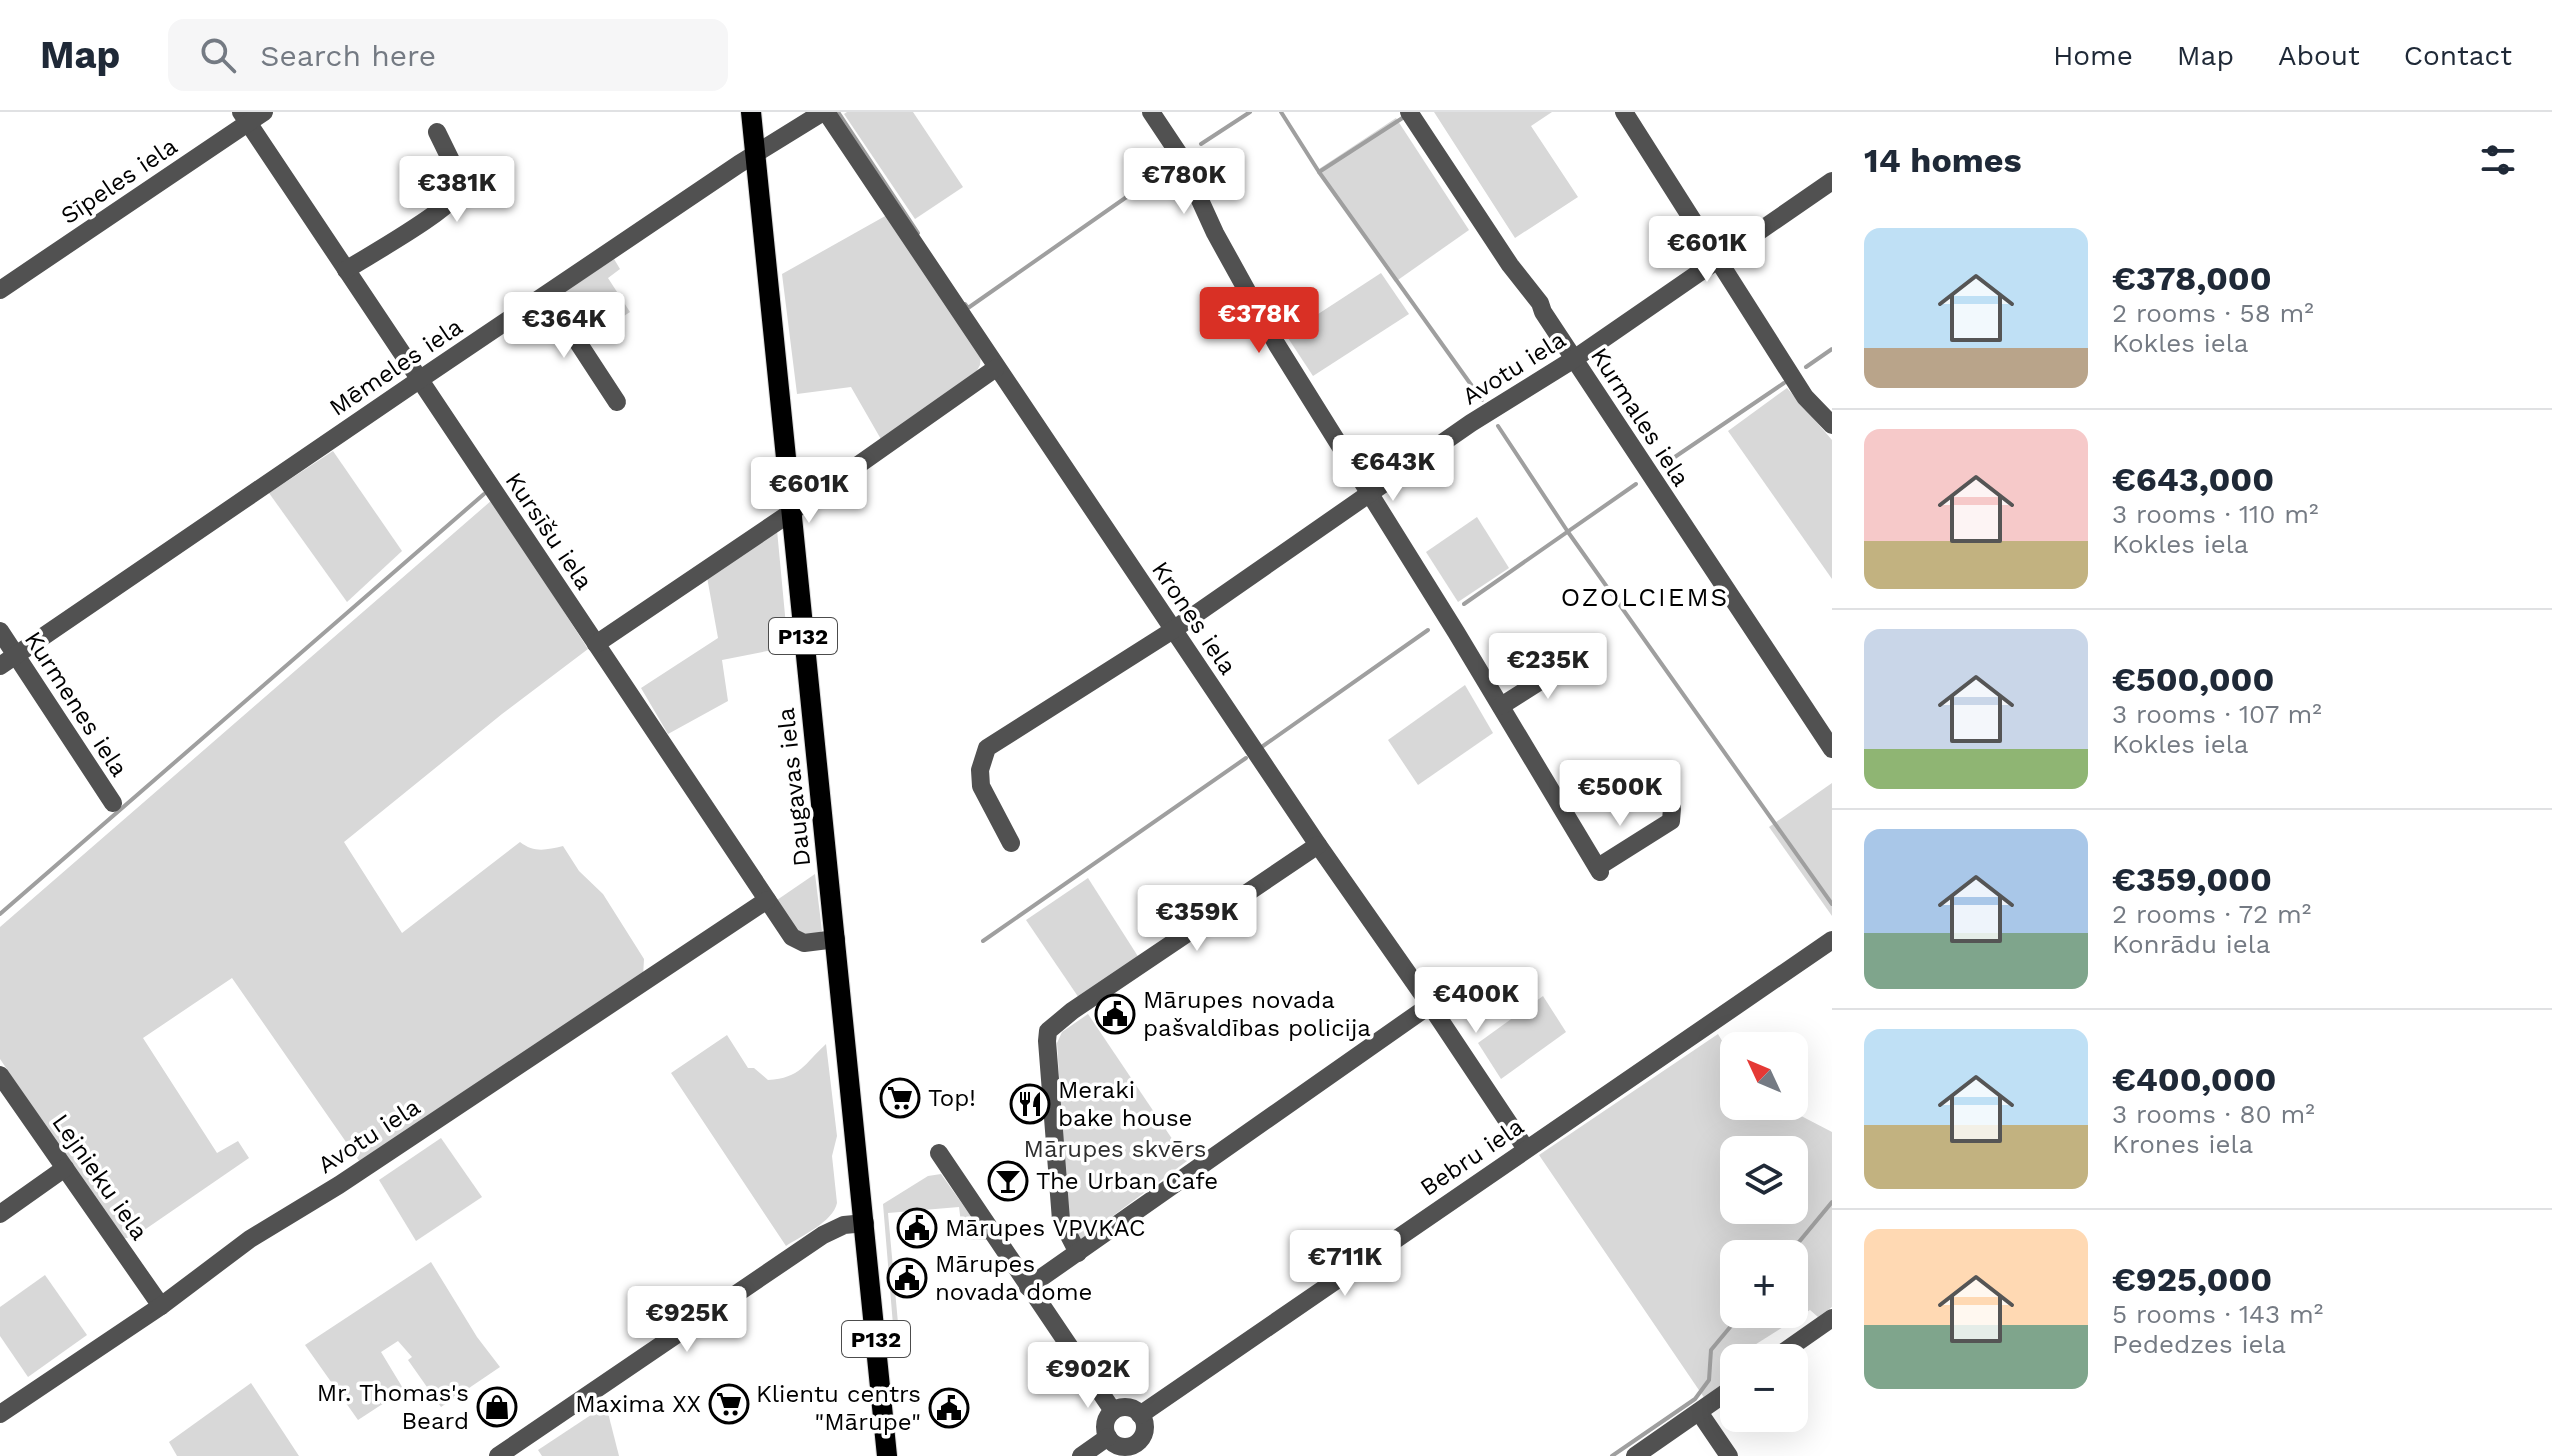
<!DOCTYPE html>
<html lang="en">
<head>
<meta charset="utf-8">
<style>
  :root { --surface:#fff; --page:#f6f6f7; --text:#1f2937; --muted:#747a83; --line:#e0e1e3; --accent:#d93025 }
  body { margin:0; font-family:"Work Sans",sans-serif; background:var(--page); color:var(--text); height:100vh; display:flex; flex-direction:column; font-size:30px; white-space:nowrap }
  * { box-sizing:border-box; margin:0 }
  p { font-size:26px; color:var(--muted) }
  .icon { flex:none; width:44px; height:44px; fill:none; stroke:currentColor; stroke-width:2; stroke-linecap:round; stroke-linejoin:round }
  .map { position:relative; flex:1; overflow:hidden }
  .side { display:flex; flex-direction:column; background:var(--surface); width:720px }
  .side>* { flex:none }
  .needle { width:52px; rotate:314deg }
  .buttons { position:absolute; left:1720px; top:920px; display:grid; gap:16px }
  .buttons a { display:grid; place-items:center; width:88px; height:88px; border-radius:16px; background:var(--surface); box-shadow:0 8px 32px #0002; font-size:40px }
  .price { position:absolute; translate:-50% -68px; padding:0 18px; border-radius:8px; background:#fff; color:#222; font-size:26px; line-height:52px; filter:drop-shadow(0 2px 4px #0008) }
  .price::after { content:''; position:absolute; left:50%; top:48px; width:24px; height:18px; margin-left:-12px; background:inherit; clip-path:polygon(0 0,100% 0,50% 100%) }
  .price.on { background:var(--accent); color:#fff }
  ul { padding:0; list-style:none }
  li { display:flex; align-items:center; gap:24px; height:200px; padding:0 32px }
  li+li { border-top:2px solid var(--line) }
  li span { display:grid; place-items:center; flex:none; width:224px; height:160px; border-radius:16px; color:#555 }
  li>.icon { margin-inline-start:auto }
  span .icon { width:96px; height:96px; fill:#fffc; stroke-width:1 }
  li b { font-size:34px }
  h2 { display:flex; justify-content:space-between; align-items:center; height:96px; padding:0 32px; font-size:34px }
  header { display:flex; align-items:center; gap:48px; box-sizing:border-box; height:112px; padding:0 40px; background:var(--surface); border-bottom:2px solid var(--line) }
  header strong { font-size:38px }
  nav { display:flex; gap:44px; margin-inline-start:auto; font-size:28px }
  .search { width:560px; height:72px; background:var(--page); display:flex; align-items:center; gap:20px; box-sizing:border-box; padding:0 28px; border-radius:16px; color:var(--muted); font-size:30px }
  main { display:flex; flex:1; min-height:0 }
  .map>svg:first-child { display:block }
  .green { fill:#d8d8d8; fill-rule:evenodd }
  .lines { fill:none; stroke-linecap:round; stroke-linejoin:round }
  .stream { stroke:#9f9f9f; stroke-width:4 }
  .major-casing { stroke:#dbdbdb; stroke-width:22 }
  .minor { stroke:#515151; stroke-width:18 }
  .major { stroke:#000; stroke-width:20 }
  .labels { text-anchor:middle; stroke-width:7; stroke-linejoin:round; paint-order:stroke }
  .shield { fill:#fff; stroke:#4c4c4c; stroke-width:2 }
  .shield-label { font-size:22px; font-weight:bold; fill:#000 }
  .street-label { font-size:24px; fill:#000; stroke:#fff }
  .poi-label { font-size:24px; fill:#000; stroke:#fff; text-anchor:start }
  .park-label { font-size:24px; fill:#2f2f2f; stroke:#fff }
  .neighbourhood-label { font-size:26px; letter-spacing:2px; fill:#000; stroke:#fff }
</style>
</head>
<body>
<header>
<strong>Map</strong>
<div class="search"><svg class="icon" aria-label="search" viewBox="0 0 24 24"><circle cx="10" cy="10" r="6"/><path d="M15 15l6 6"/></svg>Search here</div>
<nav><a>Home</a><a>Map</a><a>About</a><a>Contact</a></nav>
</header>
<main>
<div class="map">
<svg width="1832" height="1344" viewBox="0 0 1832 1344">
  <rect width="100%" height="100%" fill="#fff"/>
  <g class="green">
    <path d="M 847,0 L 913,0 L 963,75 L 915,107 L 844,2 Z"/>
    <path d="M 1434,0 L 1552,0 L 1531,14 L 1578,85 L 1515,126 Z"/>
    <path d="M 1396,6 L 1469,118 L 1395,170 L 1319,57 Z"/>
    <path d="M 887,103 L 981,242 L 980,253 L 973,266 L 882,329 L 851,275 L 797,282 L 782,162 Z"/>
    <path d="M 614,147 L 620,157 L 608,166 L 630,200 L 604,217 L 595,203 L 576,215 L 557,185 Z"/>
    <path d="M 1381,161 L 1409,202 L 1313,264 L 1286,223 Z"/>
    <path d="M 1787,276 L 1832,328 L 1832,467 L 1728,319 Z"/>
    <path d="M 333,339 L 402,439 L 347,490 L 269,381 Z"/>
    <path d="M 492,388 L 588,537 L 502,602 L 344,730 L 402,821 L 520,730 C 534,741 546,738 563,734 L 579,759 L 603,782 L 644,847 L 643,865 L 362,1053 L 232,866 L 143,926 L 217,1041 L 238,1029 L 249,1046 L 137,1123 L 123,1127 L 0,947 L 0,815 Z"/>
    <path d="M 1477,405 L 1509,456 L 1458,490 L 1426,440 Z"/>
    <path d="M 777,418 L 788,535 L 722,548 L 728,589 L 668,622 L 641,576 L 718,526 L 707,465 Z"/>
    <path d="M 1465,573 L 1493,621 L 1418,673 L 1388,628 Z"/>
    <path d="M 1832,671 L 1832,804 L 1769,715 Z"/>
    <path d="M 815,762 L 822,819 C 813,825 806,824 796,820 L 777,788 Z"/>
    <path d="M 1088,766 L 1139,846 L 1079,886 L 1026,808 Z"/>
    <path d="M 1543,884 L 1566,920 L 1501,967 L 1478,931 Z"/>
    <path d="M 1088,902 L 1187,1049 L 1079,1129 L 1069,1120 L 1057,931 L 1062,920 Z"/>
    <path d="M 1718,922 L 1734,949 L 1734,994 L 1782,994 L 1832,1020 L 1832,1195 L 1818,1205 L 1810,1198 L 1753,1234 L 1760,1244 L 1757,1246 L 1734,1246 L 1734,1264 L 1705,1287 L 1539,1043 ZM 1734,1038 L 1794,1038 L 1794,1098 L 1734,1098 ZM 1734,1142 L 1794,1142 L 1794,1202 L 1734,1202 Z"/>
    <path d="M 727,923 L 748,956 L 754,956 L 768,968 C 801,966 804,952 826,932 L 837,1024 L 832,1044 L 837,1091 C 833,1110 801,1124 786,1134 L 671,961 Z"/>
    <path d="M 441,1026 L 482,1085 L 416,1129 L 379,1068 Z"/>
    <path d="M 941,1062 L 988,1128 L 963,1127 L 959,1095 L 888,1101 L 898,1211 L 893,1213 L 883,1092 L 928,1064 Z"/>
    <path d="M 431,1150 L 477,1225 L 500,1255 L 441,1295 L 408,1248 L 412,1245 L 398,1229 L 381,1240 L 404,1278 L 358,1308 L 305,1233 Z"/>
    <path d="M 45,1163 L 87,1223 L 28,1265 L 0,1224 L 0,1195 Z"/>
    <path d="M 251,1271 L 299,1344 L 177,1344 L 169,1330 Z"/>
    <path d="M 606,1293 L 619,1344 L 542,1344 L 538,1338 Z"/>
  </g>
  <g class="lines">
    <g class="stream">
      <path d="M 838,0 L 918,121"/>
      <path d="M 1281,0 L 1319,60 L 1482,288"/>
      <path d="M 1201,32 L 1250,0"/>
      <path d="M 1319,60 L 1404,5"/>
      <path d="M 965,192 L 968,196 L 1168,56"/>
      <path d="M 1806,255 L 1832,237"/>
      <path d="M 1498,314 L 1568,420 L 1832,792"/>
      <path d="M 1663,353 L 1784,271"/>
      <path d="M 1464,492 L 1636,372"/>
      <path d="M 1263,634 L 1428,518"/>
      <path d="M 0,802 L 484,382"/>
      <path d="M 983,829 L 1246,646"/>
      <path d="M 1789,1142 L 1832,1090"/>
      <path d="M 1612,1344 L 1695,1287 L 1709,1268 L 1711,1238 L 1741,1202"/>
    </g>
    <defs>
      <path id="major" d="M 751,0 L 887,1344"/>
    </defs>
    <use href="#major" class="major-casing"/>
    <g class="minor">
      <path d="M 241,0 L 792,825 L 804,831 L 836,827"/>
      <path d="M 826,0 L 1318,733 L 1430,893 L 1526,1037"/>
      <path d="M 1151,0 L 1179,42 L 1215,121 L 1277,233 L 1456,520 L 1600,760"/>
      <path d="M 1409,0 L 1510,153 L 1540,191 L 1543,200 L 1832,637"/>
      <path d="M 1624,0 L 1805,285 L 1832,313"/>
      <path d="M 346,158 C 369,143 458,95 463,73 L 437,20"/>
      <path d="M 0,178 L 264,0"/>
      <path d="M 547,183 L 617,290"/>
      <path d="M 0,519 L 113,691"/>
      <path d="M 596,532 L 790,401 L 996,256"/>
      <path d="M 0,554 L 419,268 L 739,52 L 823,0"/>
      <path d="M 1501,594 L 1572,549"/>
      <path d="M 1011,731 L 981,674 L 980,658 L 987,636 L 1173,518 L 1471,311 L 1574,247 L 1832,69"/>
      <path d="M 1598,755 L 1671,709 L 1672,696"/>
      <path d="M 0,963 L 161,1194"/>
      <path d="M 939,1041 L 1113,1299"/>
      <path d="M 0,1102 L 65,1056"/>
      <path d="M 1078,1141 L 1061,1108 L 1047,929 L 1048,919 L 1072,899 L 1318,733"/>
      <path d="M 1028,1175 L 1430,893"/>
      <path d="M 1775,1246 L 1832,1206"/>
      <circle cx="1125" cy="1315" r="20"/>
      <path d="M 1699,1300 L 1729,1344"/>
      <path d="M 0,1302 L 161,1194 L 250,1127 L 339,1073 L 767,788"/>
      <path d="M 1140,1303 L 1832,828"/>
      <path d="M 498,1344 L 823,1123 L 844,1113 L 865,1111"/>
      <path d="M 1081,1344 L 1108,1325"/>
      <path d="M 1635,1344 L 1734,1275"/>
    </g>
    <use href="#major" class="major"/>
  </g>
  <defs>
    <symbol id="civic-ring" viewBox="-11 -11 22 22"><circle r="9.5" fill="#fff" stroke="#000" stroke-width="1.5"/><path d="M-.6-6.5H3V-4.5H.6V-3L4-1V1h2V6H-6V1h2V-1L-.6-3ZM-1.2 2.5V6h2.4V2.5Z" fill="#000"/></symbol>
    <symbol id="supermarket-ring" viewBox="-11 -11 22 22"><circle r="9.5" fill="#fff" stroke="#000" stroke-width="1.5"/><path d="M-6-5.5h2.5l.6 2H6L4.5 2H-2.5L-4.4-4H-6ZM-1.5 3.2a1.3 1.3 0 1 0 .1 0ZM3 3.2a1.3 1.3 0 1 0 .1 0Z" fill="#000"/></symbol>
    <symbol id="restaurant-ring" viewBox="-11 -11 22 22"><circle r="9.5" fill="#fff" stroke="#000" stroke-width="1.5"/><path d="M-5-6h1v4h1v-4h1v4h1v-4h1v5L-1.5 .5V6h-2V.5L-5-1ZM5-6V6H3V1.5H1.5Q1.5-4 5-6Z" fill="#000"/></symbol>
    <symbol id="bar-ring" viewBox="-11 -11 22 22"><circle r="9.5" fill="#fff" stroke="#000" stroke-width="1.5"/><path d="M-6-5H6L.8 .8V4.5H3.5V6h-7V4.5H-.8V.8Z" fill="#000"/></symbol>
    <symbol id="shop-ring" viewBox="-11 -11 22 22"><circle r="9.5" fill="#fff" stroke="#000" stroke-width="1.5"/><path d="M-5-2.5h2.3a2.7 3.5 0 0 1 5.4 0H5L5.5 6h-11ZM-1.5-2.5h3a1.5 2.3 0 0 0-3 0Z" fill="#000"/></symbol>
  </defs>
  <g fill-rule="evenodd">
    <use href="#civic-ring" x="1093" y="880" width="44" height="44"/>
    <use href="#supermarket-ring" x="878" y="964" width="44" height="44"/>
    <use href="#restaurant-ring" x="1008" y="970" width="44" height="44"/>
    <use href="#bar-ring" x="986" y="1047" width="44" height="44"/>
    <use href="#civic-ring" x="895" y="1094" width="44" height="44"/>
    <use href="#civic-ring" x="885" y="1144" width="44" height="44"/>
    <use href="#supermarket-ring" x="707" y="1270" width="44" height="44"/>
    <use href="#shop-ring" x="475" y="1273" width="44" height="44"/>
    <use href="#civic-ring" x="927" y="1274" width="44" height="44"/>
  </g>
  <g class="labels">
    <g class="shield">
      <rect x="769" y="506" width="68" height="36" rx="6"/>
      <rect x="842" y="1209" width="68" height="36" rx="6"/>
    </g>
    <g class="shield-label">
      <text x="803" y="532">P132</text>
      <text x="876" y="1235">P132</text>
    </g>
    <g class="street-label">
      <text transform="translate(119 69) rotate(-34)" y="8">Sīpeles iela</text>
      <text transform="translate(396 255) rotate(-34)" y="8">Mēmeles iela</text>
      <text transform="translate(1514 256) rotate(-32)" y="8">Avotu iela</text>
      <text transform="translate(1640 305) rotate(57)" y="8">Kurmales iela</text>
      <text transform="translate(549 419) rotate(56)" y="8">Kursīšu iela</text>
      <text transform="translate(1194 506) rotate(56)" y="8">Krones iela</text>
      <text transform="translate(76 592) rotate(57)" y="8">Kurmenes iela</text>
      <text transform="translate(794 675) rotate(-96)" y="8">Daugavas iela</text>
      <text transform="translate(369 1024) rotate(-33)" y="8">Avotu iela</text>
      <text transform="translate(1472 1045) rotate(-34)" y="8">Bebru iela</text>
      <text transform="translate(100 1065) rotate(55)" y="8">Lejnieku iela</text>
    </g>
    <g class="poi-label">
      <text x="1143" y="896">Mārupes novada<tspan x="1143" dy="28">pašvaldības policija</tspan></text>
      <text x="1058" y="986">Meraki<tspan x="1058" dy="28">bake house</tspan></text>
      <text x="928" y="994">Top!</text>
      <text x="1036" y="1077">The Urban Cafe</text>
      <text x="945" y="1124">Mārupes VPVKAC</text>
      <text x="935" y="1160">Mārupes<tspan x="935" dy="28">novada dome</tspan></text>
      <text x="469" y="1289" text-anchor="end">Mr. Thomas's<tspan x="469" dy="28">Beard</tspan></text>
      <text x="921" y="1290" text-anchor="end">Klientu centrs<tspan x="921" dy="28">"Mārupe"</tspan></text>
      <text x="701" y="1300" text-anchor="end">Maxima XX</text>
    </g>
    <g class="park-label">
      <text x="1115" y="1045">Mārupes skvērs</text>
    </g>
    <g class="neighbourhood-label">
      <text x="1645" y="494">OZOLCIEMS</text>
    </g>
  </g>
</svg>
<div class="buttons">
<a><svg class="needle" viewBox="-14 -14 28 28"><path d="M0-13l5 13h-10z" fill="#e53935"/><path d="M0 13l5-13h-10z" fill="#747a83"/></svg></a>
<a><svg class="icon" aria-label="layers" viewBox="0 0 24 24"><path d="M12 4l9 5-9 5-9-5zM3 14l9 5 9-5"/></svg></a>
<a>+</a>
<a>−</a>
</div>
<b class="price" style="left:1184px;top:104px">€780K</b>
<b class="price" style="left:457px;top:112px">€381K</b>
<b class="price" style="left:1707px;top:172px">€601K</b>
<b class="price on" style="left:1259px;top:243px">€378K</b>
<b class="price" style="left:564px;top:248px">€364K</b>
<b class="price" style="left:1393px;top:391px">€643K</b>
<b class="price" style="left:809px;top:413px">€601K</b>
<b class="price" style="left:1548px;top:589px">€235K</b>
<b class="price" style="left:1620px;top:716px">€500K</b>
<b class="price" style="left:1197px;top:841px">€359K</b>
<b class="price" style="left:1476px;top:923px">€400K</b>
<b class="price" style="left:1345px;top:1186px">€711K</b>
<b class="price" style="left:687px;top:1242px">€925K</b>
<b class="price" style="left:1088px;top:1298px">€902K</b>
</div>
<section class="side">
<h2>14 homes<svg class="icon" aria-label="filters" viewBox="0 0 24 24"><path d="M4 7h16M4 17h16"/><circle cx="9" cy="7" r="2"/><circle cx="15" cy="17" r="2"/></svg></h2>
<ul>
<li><span style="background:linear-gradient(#bfe0f5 75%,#b9a48a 0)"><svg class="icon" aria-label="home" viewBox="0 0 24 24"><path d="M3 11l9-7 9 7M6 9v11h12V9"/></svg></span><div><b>€378,000</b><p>2 rooms · 58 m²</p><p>Kokles iela</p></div></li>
<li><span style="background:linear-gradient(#f6c9c9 70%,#c2b280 0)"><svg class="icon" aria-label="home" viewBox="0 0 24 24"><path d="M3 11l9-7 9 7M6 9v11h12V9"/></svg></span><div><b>€643,000</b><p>3 rooms · 110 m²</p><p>Kokles iela</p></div></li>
<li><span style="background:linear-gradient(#c9d6e8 75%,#8fb573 0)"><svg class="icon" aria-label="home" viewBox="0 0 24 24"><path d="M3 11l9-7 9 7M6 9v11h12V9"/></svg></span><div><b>€500,000</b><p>3 rooms · 107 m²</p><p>Kokles iela</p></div></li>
<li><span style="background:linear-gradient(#a9c7e8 65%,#7fa58c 0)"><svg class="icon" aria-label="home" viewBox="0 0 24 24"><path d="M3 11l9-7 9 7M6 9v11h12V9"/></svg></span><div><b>€359,000</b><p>2 rooms · 72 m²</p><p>Konrādu iela</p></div></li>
<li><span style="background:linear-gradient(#bfe0f5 60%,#c2b280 0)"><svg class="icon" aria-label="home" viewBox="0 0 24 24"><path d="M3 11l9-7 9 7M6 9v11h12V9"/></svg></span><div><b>€400,000</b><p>3 rooms · 80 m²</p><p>Krones iela</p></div></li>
<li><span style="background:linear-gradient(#ffd9b3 60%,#7fa58c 0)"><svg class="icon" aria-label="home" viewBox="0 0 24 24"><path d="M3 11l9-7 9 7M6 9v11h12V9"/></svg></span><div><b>€925,000</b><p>5 rooms · 143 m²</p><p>Pededzes iela</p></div></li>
</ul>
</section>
</main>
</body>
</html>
